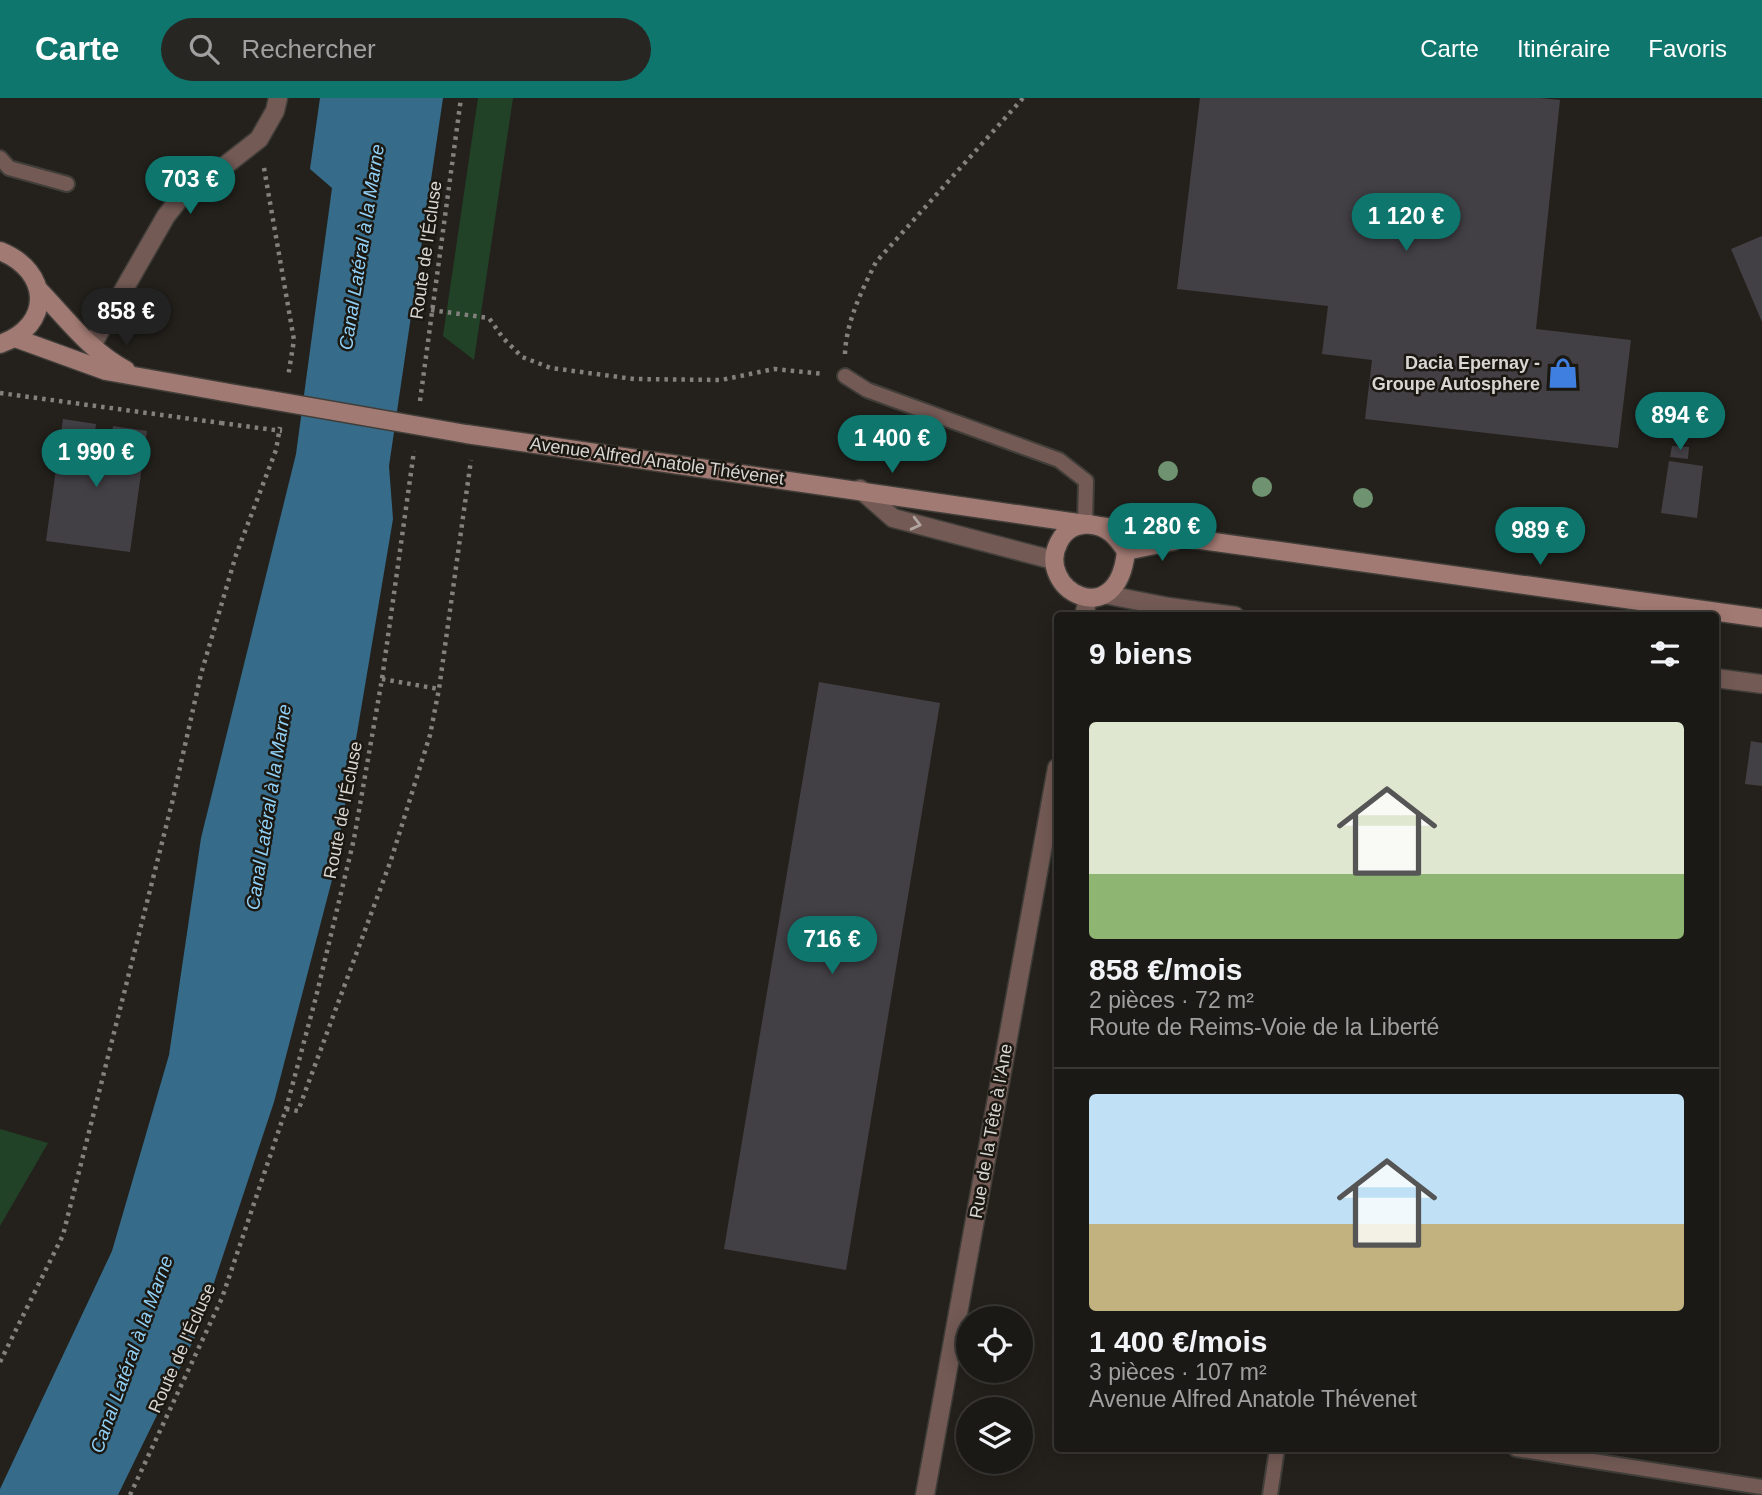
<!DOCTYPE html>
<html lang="fr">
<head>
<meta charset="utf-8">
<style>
  :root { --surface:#1b1915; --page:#282622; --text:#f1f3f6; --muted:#a0a0a0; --line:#393834; --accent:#0f766e }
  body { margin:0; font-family:Arial,sans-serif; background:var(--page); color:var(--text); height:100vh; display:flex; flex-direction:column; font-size:26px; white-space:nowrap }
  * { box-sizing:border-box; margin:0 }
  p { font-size:23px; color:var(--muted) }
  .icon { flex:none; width:38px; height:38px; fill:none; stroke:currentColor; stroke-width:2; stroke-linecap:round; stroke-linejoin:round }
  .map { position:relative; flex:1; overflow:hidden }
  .side { position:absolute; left:1054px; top:514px; width:665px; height:840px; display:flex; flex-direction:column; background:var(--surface); border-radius:7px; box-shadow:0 4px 18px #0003,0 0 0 2px var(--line) }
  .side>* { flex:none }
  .controls { position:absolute; left:956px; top:1208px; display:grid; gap:14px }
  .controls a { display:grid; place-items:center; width:77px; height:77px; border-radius:50%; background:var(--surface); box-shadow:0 4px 18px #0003,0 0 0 2px var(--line); font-size:35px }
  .price { position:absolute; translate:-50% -60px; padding:0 16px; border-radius:24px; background:var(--accent); color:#fff; font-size:23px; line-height:46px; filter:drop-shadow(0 2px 4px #0008) }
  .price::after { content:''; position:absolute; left:50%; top:42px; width:21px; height:16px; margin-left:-10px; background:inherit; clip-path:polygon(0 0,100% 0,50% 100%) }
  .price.active { background:#222; color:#fff }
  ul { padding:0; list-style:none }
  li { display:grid; align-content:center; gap:14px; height:371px; padding:0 35px }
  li+li { border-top:2px solid var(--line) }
  li span { display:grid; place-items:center; height:217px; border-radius:7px; color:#555 }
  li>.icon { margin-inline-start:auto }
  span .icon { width:126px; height:126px; fill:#fffc; stroke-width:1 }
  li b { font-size:30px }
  h2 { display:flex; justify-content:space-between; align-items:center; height:84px; padding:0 35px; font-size:30px }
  header { display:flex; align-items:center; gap:42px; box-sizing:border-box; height:98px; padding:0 35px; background:var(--accent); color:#fff }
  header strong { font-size:33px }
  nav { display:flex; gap:38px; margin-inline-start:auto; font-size:24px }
  .search { width:490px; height:63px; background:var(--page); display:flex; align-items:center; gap:18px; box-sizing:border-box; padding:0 24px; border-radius:38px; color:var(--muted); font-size:26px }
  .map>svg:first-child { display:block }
  .green { fill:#214226 }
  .water { fill:#366b89 }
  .building { fill:#434045 }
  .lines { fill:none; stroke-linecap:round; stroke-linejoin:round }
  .service-casing { stroke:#413e39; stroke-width:18 }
  .minor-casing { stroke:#413e39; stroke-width:21 }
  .secondary-casing { stroke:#413e39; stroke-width:21 }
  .path { stroke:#83817d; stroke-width:4.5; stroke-dasharray:3.5 5; stroke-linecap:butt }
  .service { stroke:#735a55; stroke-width:14 }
  .minor { stroke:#735a55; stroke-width:18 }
  .secondary { stroke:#a17a73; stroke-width:18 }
  .secondary-bridge-casing { stroke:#413e39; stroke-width:21; stroke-linecap:butt }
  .path-bridge { stroke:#83817d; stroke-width:4.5; stroke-dasharray:3.5 5; stroke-linecap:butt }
  .secondary-bridge { stroke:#a17a73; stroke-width:18 }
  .tree { fill:#6f9270 }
  .oneway { stroke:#b0a4a1 }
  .labels { text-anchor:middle; stroke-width:5; stroke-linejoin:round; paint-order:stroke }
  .street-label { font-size:18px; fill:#d8d6d3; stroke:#1b1812 }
  .poi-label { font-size:18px; font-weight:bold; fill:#d8d6d3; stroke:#1b1812; text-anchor:end }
  .water-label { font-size:19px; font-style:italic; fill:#91d0f6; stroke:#1b1812 }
</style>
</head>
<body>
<header>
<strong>Carte</strong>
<div class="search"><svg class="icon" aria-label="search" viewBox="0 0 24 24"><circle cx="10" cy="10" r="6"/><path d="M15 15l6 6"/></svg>Rechercher</div>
<nav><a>Carte</a><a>Itinéraire</a><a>Favoris</a></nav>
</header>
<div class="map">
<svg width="1762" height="1397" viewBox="0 0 1762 1397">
  <rect width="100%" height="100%" fill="#24211c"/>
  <g class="green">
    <path d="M 478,0 L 513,0 L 474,262 L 443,238 Z"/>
    <path d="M 0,1031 L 48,1045 L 0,1128 Z"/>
  </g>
  <path class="water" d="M 320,0 L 443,0 L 389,368 L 393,421 L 333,778 L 274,1004 L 198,1233 L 118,1397 L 0,1397 L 0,1391 L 112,1153 L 169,957 L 201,740 L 296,356 L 332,90 L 310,71 Z"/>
  <g class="building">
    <path d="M 1200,0 L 1540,0 L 1560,2 L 1536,231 L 1631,242 L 1618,350 L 1365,321 L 1372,262 L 1322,256 L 1328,208 L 1177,191 Z"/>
    <path d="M 1762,138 L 1762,224 L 1731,151 Z"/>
    <path d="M 63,321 L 96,326 L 90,367 L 107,369 L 113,328 L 147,333 L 130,454 L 46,443 Z"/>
    <path d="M 1672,348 L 1689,349 L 1688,361 L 1670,359 Z"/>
    <path d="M 1669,363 L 1703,368 L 1697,420 L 1661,415 Z"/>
    <path d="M 819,584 L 940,605 L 846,1172 L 724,1151 Z"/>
    <path d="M 1751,643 L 1762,645 L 1762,688 L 1745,686 Z"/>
  </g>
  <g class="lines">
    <defs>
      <g id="service">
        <path d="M 0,60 L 9,70 L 67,86"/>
        <path d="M 845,278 L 867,292 L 1059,362 L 1086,383 L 1085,426"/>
        <path d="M 1516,1351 L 1762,1389"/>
        <path d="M 1270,1397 L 1277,1351"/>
      </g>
      <g id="minor">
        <path d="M 92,247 L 166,118 L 185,94 L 218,73 L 259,41 L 275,13 L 278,0"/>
        <path d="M 860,391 L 893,420 L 1053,462"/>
        <path d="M 1108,497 L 1169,509 L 1235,518"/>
        <path d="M 1084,518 L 1088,500"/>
        <path d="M 1715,580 L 1762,586"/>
        <path d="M 925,1397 L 1057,670"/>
      </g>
      <g id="secondary">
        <path d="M 0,153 C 51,173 53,228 0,246"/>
        <path d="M 39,192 C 66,220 91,254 126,272"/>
        <path d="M 15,240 L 106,273 L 224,294"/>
        <path d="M 466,336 L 1085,426 L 1762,520"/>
        <path d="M 1090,426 C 1109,430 1115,437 1126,453 C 1118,537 1034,491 1059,444 C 1066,430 1076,427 1090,426 Z"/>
        <path d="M 1126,453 L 1174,443"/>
      </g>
    </defs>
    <use href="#service" class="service-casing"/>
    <use href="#minor" class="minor-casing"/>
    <use href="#secondary" class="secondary-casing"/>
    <g class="path">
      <path d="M 264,70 L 294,242 L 288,279"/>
      <path d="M 431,212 L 489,220 L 503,240 L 522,259 L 551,270 L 634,281 L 721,282 L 774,271 L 824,276"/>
      <path d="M 845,256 C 846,224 862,192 876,164 L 1023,0"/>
      <path d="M 0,295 L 221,325"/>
      <path d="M 420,303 L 461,0"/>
      <path d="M 382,581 L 439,591"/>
      <path d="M 286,1011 L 298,1013 L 391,762 L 430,637 L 439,591 L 471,362"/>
      <path d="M 0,1264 L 63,1137 L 172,705 L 201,576 L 236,457 L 276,352 L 280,329"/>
      <path d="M 130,1397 L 222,1200 L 286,1011 L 316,899 L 354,741 L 382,581 L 414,353"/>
    </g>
    <use href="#service" class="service"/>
    <use href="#minor" class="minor"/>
    <use href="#secondary" class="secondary"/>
    <defs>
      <path id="secondary-bridge" d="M 224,294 L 466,336"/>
    </defs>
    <use href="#secondary-bridge" class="secondary-bridge-casing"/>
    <path class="path-bridge" d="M 221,325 L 282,333"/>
    <use href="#secondary-bridge" class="secondary-bridge"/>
  </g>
  <g class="tree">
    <circle cx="1168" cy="373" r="10"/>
    <circle cx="1262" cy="389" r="10"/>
    <circle cx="1363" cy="400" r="10"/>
  </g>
  <defs><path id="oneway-chevron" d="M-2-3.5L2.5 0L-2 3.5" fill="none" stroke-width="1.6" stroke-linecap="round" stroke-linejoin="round" transform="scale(1.75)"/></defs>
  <use class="oneway" href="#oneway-chevron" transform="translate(916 426) rotate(14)"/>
  <defs>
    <symbol id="shop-bare" viewBox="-9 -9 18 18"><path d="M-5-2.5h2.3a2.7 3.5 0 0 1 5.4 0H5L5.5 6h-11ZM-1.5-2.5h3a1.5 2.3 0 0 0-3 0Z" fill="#3f7fe0" stroke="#1b1812" stroke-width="2.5" paint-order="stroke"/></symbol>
  </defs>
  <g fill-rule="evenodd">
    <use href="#shop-bare" x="1541" y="253" width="44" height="44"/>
  </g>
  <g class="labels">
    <g class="street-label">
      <text transform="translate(426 152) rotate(-82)" y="6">Route de l'Écluse</text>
      <text transform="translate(657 363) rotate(8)" y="6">Avenue Alfred Anatole Thévenet</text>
      <text transform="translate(343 712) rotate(-79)" y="6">Route de l'Écluse</text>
      <text transform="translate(991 1033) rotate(-80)" y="6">Rue de la Tête à l'Ane</text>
      <text transform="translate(182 1250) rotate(-66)" y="6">Route de l'Écluse</text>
    </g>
    <g class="poi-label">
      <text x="1540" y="271">Dacia Epernay -<tspan x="1540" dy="21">Groupe Autosphere</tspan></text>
    </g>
    <g class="water-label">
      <text transform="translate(361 149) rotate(-81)" y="7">Canal Latéral à la Marne</text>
      <text transform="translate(268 709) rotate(-81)" y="7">Canal Latéral à la Marne</text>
      <text transform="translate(131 1256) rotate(-70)" y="7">Canal Latéral à la Marne</text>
    </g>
  </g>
</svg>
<div class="controls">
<a><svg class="icon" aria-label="locate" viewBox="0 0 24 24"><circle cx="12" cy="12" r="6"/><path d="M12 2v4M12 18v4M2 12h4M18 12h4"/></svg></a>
<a><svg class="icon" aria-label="layers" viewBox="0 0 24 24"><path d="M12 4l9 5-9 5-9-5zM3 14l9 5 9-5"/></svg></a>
</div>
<b class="price" style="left:190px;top:118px">703 €</b>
<b class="price" style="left:1406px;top:155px">1 120 €</b>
<b class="price active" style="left:126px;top:250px">858 €</b>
<b class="price" style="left:1680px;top:354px">894 €</b>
<b class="price" style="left:892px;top:377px">1 400 €</b>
<b class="price" style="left:96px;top:391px">1 990 €</b>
<b class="price" style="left:1162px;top:465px">1 280 €</b>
<b class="price" style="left:1540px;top:469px">989 €</b>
<b class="price" style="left:832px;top:878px">716 €</b>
<section class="side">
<h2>9 biens<svg class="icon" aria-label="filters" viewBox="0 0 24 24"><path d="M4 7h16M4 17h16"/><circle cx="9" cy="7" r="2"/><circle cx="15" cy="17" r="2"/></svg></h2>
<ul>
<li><span style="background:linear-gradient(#dfe7d0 70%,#8fb573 0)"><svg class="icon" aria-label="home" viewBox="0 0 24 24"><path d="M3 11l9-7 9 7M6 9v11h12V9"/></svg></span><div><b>858 €/mois</b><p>2 pièces · 72 m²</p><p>Route de Reims-Voie de la Liberté</p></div></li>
<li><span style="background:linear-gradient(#bfe0f5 60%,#c2b280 0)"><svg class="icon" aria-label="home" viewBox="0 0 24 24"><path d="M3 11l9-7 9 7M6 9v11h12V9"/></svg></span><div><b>1 400 €/mois</b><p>3 pièces · 107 m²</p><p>Avenue Alfred Anatole Thévenet</p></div></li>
</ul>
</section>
</div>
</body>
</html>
